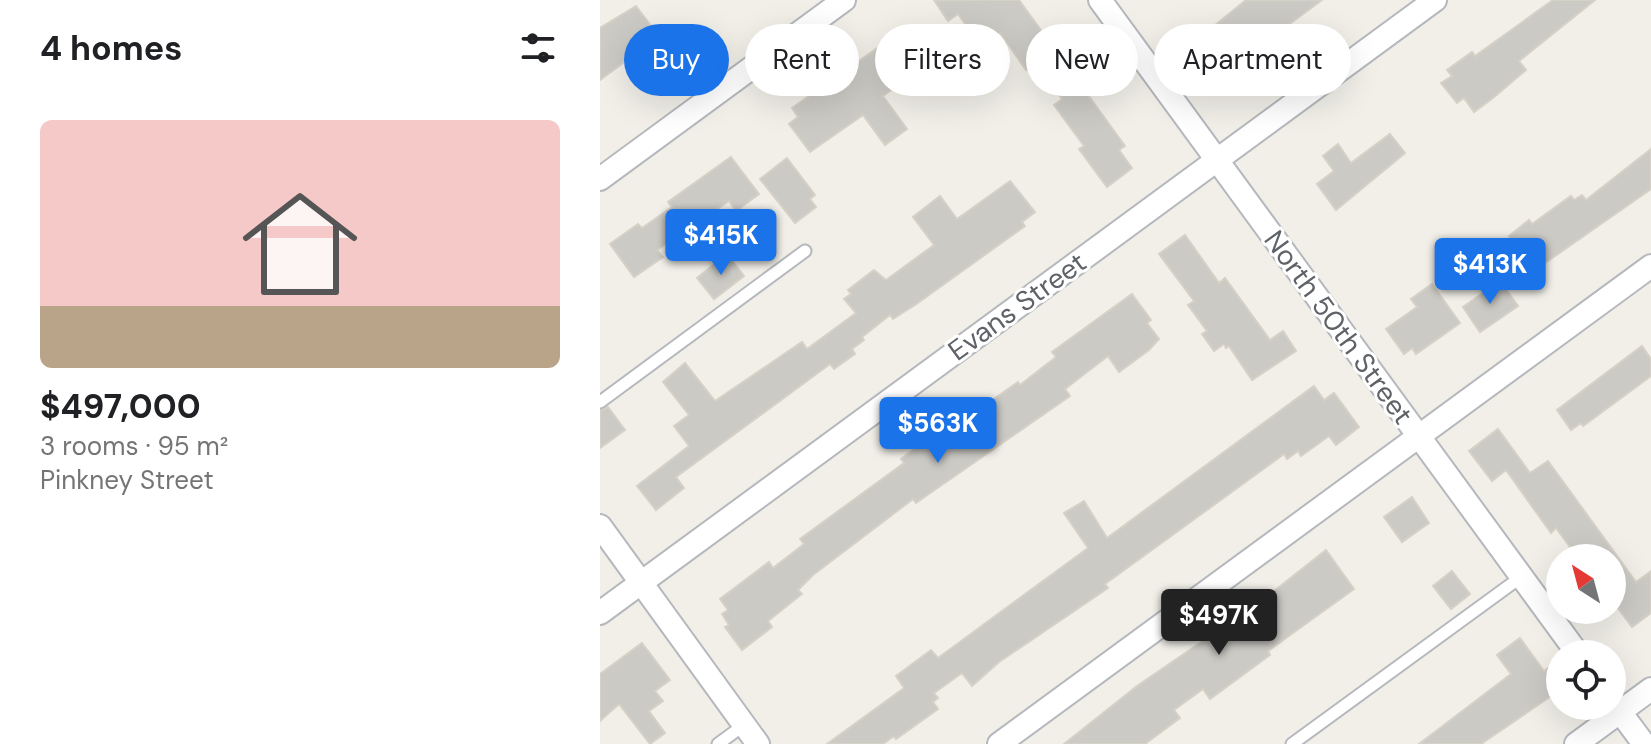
<!DOCTYPE html>
<html lang="en">
<head>
<meta charset="utf-8">
<style>
  :root { --surface:#fff; --page:#f6f6f6; --text:#202124; --muted:#757577; --line:#e0e0e0; --accent:#1a73e8 }
  body { margin:0; font-family:"DM Sans",sans-serif; background:var(--page); color:var(--text); height:100vh; display:flex; flex-direction:column; font-size:30px; white-space:nowrap }
  * { box-sizing:border-box; margin:0 }
  p { font-size:26px; color:var(--muted) }
  .icon { flex:none; width:44px; height:44px; fill:none; stroke:currentColor; stroke-width:2; stroke-linecap:round; stroke-linejoin:round }
  .map { position:relative; flex:1; overflow:hidden }
  .panel { display:flex; flex-direction:column; background:var(--surface); width:600px }
  .panel>* { flex:none }
  .guide { position:absolute; left:24px; top:24px; width:760px; height:72px; display:flex; gap:16px }
  .needle { width:52px; rotate:324deg }
  .tools { position:absolute; left:946px; top:544px; display:grid; gap:16px }
  .tools a { display:grid; place-items:center; width:80px; height:80px; border-radius:50%; background:var(--surface); box-shadow:0 8px 32px #0002; font-size:40px }
  .price { position:absolute; translate:-50% -68px; padding:0 18px; border-radius:8px; background:var(--accent); color:#fff; font-size:26px; line-height:52px; filter:drop-shadow(0 2px 4px #0008) }
  .price::after { content:''; position:absolute; left:50%; top:48px; width:24px; height:18px; margin-left:-12px; background:inherit; clip-path:polygon(0 0,100% 0,50% 100%) }
  .price.selected { background:#222; color:#fff }
  ul { padding:0; list-style:none }
  li { display:grid; align-content:center; gap:16px; height:424px; padding:0 40px }
  li+li { border-top:2px solid var(--line) }
  li span { display:grid; place-items:center; height:248px; border-radius:12px; color:#555 }
  li>.icon { margin-inline-start:auto }
  span .icon { width:144px; height:144px; fill:#fffc; stroke-width:1 }
  li b { font-size:34px }
  h2 { display:flex; justify-content:space-between; align-items:center; height:96px; padding:0 40px; font-size:34px }
  .tag { padding:0 28px; border-radius:36px; background:var(--surface); box-shadow:0 8px 32px #0002; font-size:28px; line-height:72px }
  .tag.selected { background:var(--accent); color:#fff }
  main { display:flex; flex:1; min-height:0 }
  .map>svg:first-child { display:block }
  .building { fill:#cccac5; stroke:#d6d1c6; stroke-width:2 }
  .lines { fill:none; stroke-linecap:round; stroke-linejoin:round }
  .service-casing { stroke:#b5b8bc; stroke-width:15 }
  .minor-casing { stroke:#b5b8bc; stroke-width:26 }
  .service { stroke:#fff; stroke-width:11 }
  .minor { stroke:#fff; stroke-width:22 }
  .labels { text-anchor:middle; stroke-width:6; stroke-linejoin:round; paint-order:stroke }
  .street-label { font-size:28px; fill:#5f6368; stroke:#fff }
</style>
</head>
<body>
<main>
<section class="panel">
<h2>4 homes<svg class="icon" aria-label="filters" viewBox="0 0 24 24"><path d="M4 7h16M4 17h16"/><circle cx="9" cy="7" r="2"/><circle cx="15" cy="17" r="2"/></svg></h2>
<ul>
<li><span style="background:linear-gradient(#f6c9c9 75%,#b9a48a 0)"><svg class="icon" aria-label="home" viewBox="0 0 24 24"><path d="M3 11l9-7 9 7M6 9v11h12V9"/></svg></span><div><b>$497,000</b><p>3 rooms · 95 m²</p><p>Pinkney Street</p></div></li>
</ul>
</section>
<div class="map">
<svg width="1051" height="744" viewBox="0 0 1051 744">
  <rect width="100%" height="100%" fill="#f1efe8"/>
  <g class="building">
    <path d="M 334,0 L 419,0 L 525,146 L 519,150 L 532,168 L 507,187 L 479,149 L 484,146 L 454,105 L 462,99 L 436,63 L 426,70 L 400,33 L 381,47 L 358,14 L 348,21 Z"/>
    <path d="M 646,0 L 722,0 L 606,86 L 592,66 L 597,62 L 587,48 Z"/>
    <path d="M 953,0 L 995,0 L 919,61 L 926,70 L 893,98 L 874,112 L 864,98 L 857,103 L 841,83 L 852,76 L 847,70 L 872,52 L 875,56 Z"/>
    <path d="M 36,6 L 64,43 L 39,62 L 34,55 L 0,80 L 0,28 Z"/>
    <path d="M 299,33 L 323,67 L 283,96 L 307,129 L 285,145 L 263,115 L 210,152 L 189,124 L 198,117 L 192,108 Z"/>
    <path d="M 790,134 L 805,153 L 736,210 L 717,184 L 734,171 L 723,156 L 738,144 L 751,163 Z"/>
    <path d="M 1051,149 L 1051,189 L 925,277 L 903,248 L 912,241 L 909,236 L 929,220 L 932,224 L 971,196 L 974,200 L 982,195 L 986,200 Z"/>
    <path d="M 131,157 L 159,194 L 136,211 L 129,201 L 57,250 L 63,257 L 34,277 L 10,244 L 38,224 L 42,228 L 72,207 L 68,202 Z"/>
    <path d="M 187,158 L 215,195 L 210,199 L 216,207 L 195,223 L 160,179 Z"/>
    <path d="M 410,181 L 435,212 L 422,222 L 425,226 L 315,305 L 293,319 L 290,315 L 262,337 L 264,340 L 252,349 L 255,354 L 234,369 L 230,364 L 76,477 L 84,488 L 56,510 L 37,486 L 89,446 L 74,426 L 89,415 L 63,382 L 85,363 L 115,401 L 202,342 L 207,349 L 256,313 L 244,299 L 251,294 L 248,290 L 274,270 L 286,280 L 334,245 L 313,217 L 340,196 L 357,219 Z"/>
    <path d="M 585,235 L 619,283 L 625,278 L 670,340 L 683,331 L 696,351 L 652,380 L 629,346 L 626,348 L 624,344 L 614,351 L 602,334 L 607,331 L 588,305 L 594,301 L 559,254 Z"/>
    <path d="M 127,254 L 144,276 L 114,299 L 97,278 Z"/>
    <path d="M 900,281 L 918,306 L 880,332 L 863,307 Z"/>
    <path d="M 832,284 L 860,323 L 816,354 L 812,348 L 804,354 L 786,329 L 817,307 L 811,299 Z"/>
    <path d="M 532,294 L 551,320 L 547,323 L 559,339 L 549,350 L 519,372 L 508,356 L 465,389 L 470,396 L 316,503 L 313,499 L 213,575 L 198,590 L 202,594 L 168,621 L 172,627 L 142,650 L 125,627 L 129,625 L 122,614 L 128,610 L 120,599 L 169,562 L 173,568 L 204,544 L 200,539 L 304,463 L 301,459 L 321,444 L 324,448 L 418,382 L 420,385 L 456,357 L 452,352 Z"/>
    <path d="M 1042,346 L 1051,359 L 1051,376 L 983,426 L 981,423 L 971,430 L 957,410 Z"/>
    <path d="M 714,386 L 724,400 L 734,393 L 759,427 L 736,445 L 729,436 L 701,456 L 698,451 L 687,459 L 684,454 L 505,584 L 508,588 L 399,662 L 372,686 L 362,673 L 334,693 L 338,698 L 333,702 L 338,709 L 296,739 L 294,736 L 283,744 L 227,744 L 304,688 L 296,676 L 331,650 L 338,658 L 488,548 L 464,513 L 484,501 L 507,538 Z"/>
    <path d="M 8,407 L 25,430 L 0,448 L 0,410 Z"/>
    <path d="M 898,429 L 930,473 L 948,461 L 1036,582 L 1051,571 L 1051,613 L 1032,627 L 1012,600 L 1012,558 L 978,558 L 956,528 L 951,533 L 906,470 L 892,481 L 869,451 Z"/>
    <path d="M 812,497 L 829,523 L 802,542 L 784,517 Z"/>
    <path d="M 726,550 L 754,589 L 668,651 L 670,655 L 610,699 L 603,689 L 574,710 L 580,718 L 545,744 L 464,744 L 537,686 L 664,599 Z"/>
    <path d="M 852,571 L 870,594 L 851,609 L 833,586 Z"/>
    <path d="M 920,638 L 944,671 L 948,668 L 960,690 L 881,744 L 819,744 L 911,674 L 897,655 Z"/>
    <path d="M 42,643 L 70,680 L 55,691 L 63,701 L 49,711 L 65,733 L 50,744 L 19,704 L 0,721 L 0,674 Z"/>
  </g>
  <g class="lines">
    <defs>
      <g id="service">
        <path d="M 0,402 L 205,251"/>
        <path d="M 118,744 L 144,725"/>
        <path d="M 692,744 L 921,577"/>
      </g>
      <g id="minor">
        <path d="M 500,0 L 978,654"/>
        <path d="M 0,179 L 244,0"/>
        <path d="M 0,526 L 158,744"/>
        <path d="M 0,613 L 835,0"/>
        <path d="M 1012,701 L 1044,744"/>
        <path d="M 399,744 L 1051,266"/>
        <path d="M 976,744 L 1051,689"/>
      </g>
    </defs>
    <use href="#service" class="service-casing"/>
    <use href="#minor" class="minor-casing"/>
    <use href="#service" class="service"/>
    <use href="#minor" class="minor"/>
  </g>
  <g class="labels">
    <g class="street-label">
      <text transform="translate(417 306) rotate(-36)" y="10">Evans Street</text>
      <text transform="translate(739 327) rotate(54)" y="10">North 50th Street</text>
    </g>
  </g>
</svg>
<div class="tools">
<a><svg class="needle" viewBox="-14 -14 28 28"><path d="M0-13l5 13h-10z" fill="#e53935"/><path d="M0 13l5-13h-10z" fill="#757577"/></svg></a>
<a><svg class="icon" aria-label="locate" viewBox="0 0 24 24"><circle cx="12" cy="12" r="6"/><path d="M12 2v4M12 18v4M2 12h4M18 12h4"/></svg></a>
</div>
<b class="price" style="left:121px;top:277px">$415K</b>
<b class="price" style="left:890px;top:306px">$413K</b>
<b class="price" style="left:338px;top:465px">$563K</b>
<b class="price selected" style="left:619px;top:657px">$497K</b>
<div class="guide">
<a class="tag selected">Buy</a>
<a class="tag">Rent</a>
<a class="tag">Filters</a>
<a class="tag">New</a>
<a class="tag">Apartment</a>
</div>
</div>
</main>
</body>
</html>
